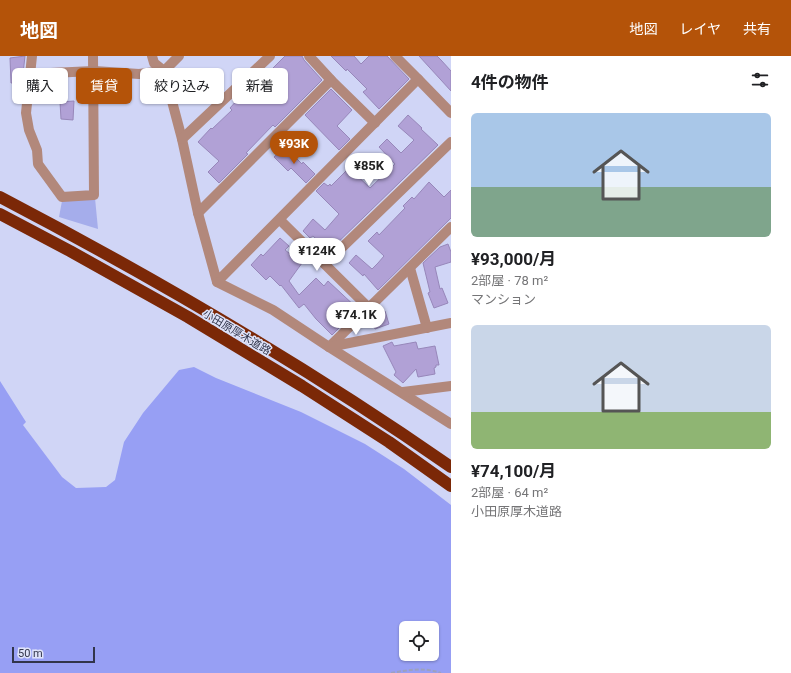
<!DOCTYPE html>
<html lang="ja">
<head>
<meta charset="utf-8">
<style>
  :root { --surface:#fff; --page:#f6f6f6; --text:#202124; --muted:#757577; --accent:#b45309 }
  body { margin:0; font-family:Roboto,"Noto Sans JP",sans-serif; background:var(--page); color:var(--text); height:100vh; display:flex; flex-direction:column; font-size:15px; white-space:nowrap }
  * { box-sizing:border-box; margin:0 }
  p { font-size:13px; color:var(--muted) }
  .icon { flex:none; width:22px; height:22px; fill:none; stroke:currentColor; stroke-width:2; stroke-linecap:round; stroke-linejoin:round }
  .map { position:relative; flex:1; overflow:hidden }
  .side { display:flex; flex-direction:column; background:var(--surface); width:340px }
  .side>* { flex:none }
  .guide { position:absolute; left:12px; top:12px; width:379px; height:36px; display:flex; gap:8px }
  .fabs { position:absolute; left:399px; top:565px; display:grid; gap:8px }
  .fabs a { display:grid; place-items:center; width:40px; height:40px; border-radius:6px; background:var(--surface); box-shadow:0 1px 3px #0004; font-size:20px }
  .scale { position:absolute; left:12px; bottom:10px; width:83px; box-sizing:border-box; padding-left:4px; border:2px solid #32354b; border-top:0; font-size:11px; line-height:14px; white-space:nowrap; color:#32354b; -webkit-text-stroke:3px #dfe3f9; paint-order:stroke }
  .price { position:absolute; translate:-50% -34px; padding:0 9px; border-radius:14px; background:#fff; color:#222; font-size:13px; line-height:26px; filter:drop-shadow(0 1px 2px #0008) }
  .price::after { content:''; position:absolute; left:50%; top:24px; width:12px; height:9px; margin-left:-6px; background:inherit; clip-path:polygon(0 0,100% 0,50% 100%) }
  .price.on { background:var(--accent); color:#fff }
  ul { padding:0; list-style:none }
  li { display:grid; align-content:center; gap:8px; height:212px; padding:0 20px }
  li span { display:grid; place-items:center; height:124px; border-radius:6px; color:#555 }
  li>.icon { margin-inline-start:auto }
  span .icon { width:72px; height:72px; fill:#fffc; stroke-width:1 }
  li b { font-size:17px }
  h2 { display:flex; justify-content:space-between; align-items:center; height:48px; padding:0 20px; font-size:17px }
  .tag { padding:0 14px; border-radius:6px; background:var(--surface); box-shadow:0 1px 3px #0004; font-size:14px; line-height:36px }
  .tag.on { background:var(--accent); color:#fff }
  header { display:flex; align-items:center; gap:24px; box-sizing:border-box; height:56px; padding:0 20px; background:var(--accent); color:#fff }
  header strong { font-size:19px }
  nav { display:flex; gap:22px; margin-inline-start:auto; font-size:14px }
  main { display:flex; flex:1; min-height:0 }
  .map>svg:first-child { display:block }
  .green { fill:#a5adeb }
  .forest { fill:#979ff4; fill-rule:evenodd }
  .building { fill:#b1a1d6; stroke:#9787ba }
  .lines { fill:none; stroke-linecap:round; stroke-linejoin:round }
  .path { stroke:#9ca1be; stroke-width:2; stroke-dasharray:4 2; stroke-linecap:butt }
  .minor { stroke:#b2887b; stroke-width:10 }
  .highway { stroke:#7b2807; stroke-width:12 }
  .labels { text-anchor:middle; stroke-width:3; stroke-linejoin:round; paint-order:stroke }
  .street-label { font-size:11px; fill:#32354b; stroke:#dfe3f9 }
</style>
</head>
<body>
<header>
<strong>地図</strong>
<nav><a>地図</a><a>レイヤ</a><a>共有</a></nav>
</header>
<main>
<div class="map">
<svg width="451" height="617" viewBox="0 0 451 617">
  <rect width="100%" height="100%" fill="#d0d5f6"/>
  <path class="green" d="M 95,142 L 98,173 L 59,161 L 62,145 Z"/>
  <path class="forest" d="M 194,311 L 216,322 L 301,356 L 365,388 L 404,413 L 451,449 L 451,617 L 0,617 L 0,325 L 26,366 L 23,369 L 62,421 L 76,432 L 106,431 L 115,424 L 124,386 L 143,357 L 179,314 ZM 406,572 L 432,572 L 432,598 L 406,598 Z"/>
  <g class="building">
    <path d="M 25,0 L 23,18 L 23,26 L 11,27 L 10,2 Z"/>
    <path d="M 285,0 L 302,0 L 304,4 L 322,24 L 275,71 L 273,69 L 246,97 L 248,98 L 219,127 L 208,116 L 219,105 L 198,86 L 211,72 L 212,73 L 232,54 L 230,52 L 254,25 L 257,28 Z"/>
    <path d="M 331,0 L 354,0 L 361,8 L 369,0 L 387,0 L 409,23 L 379,53 L 363,36 L 367,33 L 347,13 L 346,15 Z"/>
    <path d="M 419,0 L 437,0 L 441,4 L 451,15 L 451,35 Z"/>
    <path d="M 331,33 L 352,54 L 337,70 L 350,83 L 339,94 L 305,59 Z"/>
    <path d="M 74,45 L 73,64 L 61,63 L 60,46 Z"/>
    <path d="M 408,59 L 422,72 L 421,73 L 438,89 L 329,195 L 313,180 L 310,182 L 303,175 L 313,163 L 325,174 L 339,158 L 316,135 L 324,127 L 328,130 L 330,128 L 331,130 L 349,112 L 370,132 L 395,108 L 379,91 L 387,83 L 401,97 L 414,84 L 398,70 Z"/>
    <path d="M 285,91 L 302,108 L 303,106 L 315,118 L 306,127 L 291,112 L 288,115 L 274,101 Z"/>
    <path d="M 429,126 L 444,141 L 451,134 L 451,162 L 378,234 L 364,218 L 363,220 L 349,207 L 356,199 L 372,213 L 378,207 L 384,200 L 368,185 L 377,176 L 379,179 L 405,152 L 403,150 L 412,141 L 414,143 Z"/>
    <path d="M 280,182 L 289,190 L 285,194 L 302,207 L 289,225 L 299,239 L 316,222 L 324,230 L 328,225 L 358,253 L 332,279 L 316,263 L 304,248 L 299,252 L 281,229 L 280,230 L 270,220 L 266,224 L 251,209 L 261,198 L 263,200 Z"/>
    <path d="M 448,188 L 451,196 L 451,206 L 435,211 L 440,233 L 442,232 L 448,247 L 434,252 L 428,237 L 430,236 L 423,207 L 440,191 Z"/>
    <path d="M 385,255 L 389,268 L 375,273 L 371,260 Z"/>
    <path d="M 392,286 L 394,290 L 416,286 L 418,293 L 435,290 L 439,309 L 436,309 L 436,311 L 434,312 L 435,318 L 418,321 L 416,313 L 403,327 L 394,319 L 396,316 L 383,290 Z"/>
  </g>
  <g class="lines">
    <path class="path" d="M 391,617 C 408,614 424,611 441,617"/>
    <g class="minor">
      <path d="M 32,0 L 26,57 L 29,74 L 37,94 L 38,108 L 62,141 L 94,139 L 93,0"/>
      <path d="M 152,0 L 154,7 L 164,15"/>
      <path d="M 179,0 L 164,15 L 182,83 L 198,157 L 217,226 L 418,23 L 451,57"/>
      <path d="M 309,0 L 331,24 L 375,67"/>
      <path d="M 395,0 L 418,23"/>
      <path d="M 29,18 L 94,15 L 139,18 L 164,15"/>
      <path d="M 182,83 L 270,0"/>
      <path d="M 198,157 L 331,24"/>
      <path d="M 280,164 L 369,252"/>
      <path d="M 451,171 L 329,291 L 451,368"/>
      <path d="M 325,208 L 451,86"/>
      <path d="M 410,212 L 427,272"/>
      <path d="M 217,226 L 273,254 L 329,291 L 451,267"/>
      <path d="M 403,336 L 451,330"/>
    </g>
    <g class="highway">
      <path d="M 0,141 C 155,222 307,311 451,411"/>
      <path d="M 0,158 L 70,195 L 188,261 L 302,330 L 389,386 L 451,430"/>
    </g>
  </g>
  <g class="labels">
    <g class="street-label">
      <text transform="translate(237 276) rotate(31)" y="4">小田原厚木道路</text>
    </g>
  </g>
</svg>
<div class="fabs">
<a><svg class="icon" aria-label="locate" viewBox="0 0 24 24"><circle cx="12" cy="12" r="6"/><path d="M12 2v4M12 18v4M2 12h4M18 12h4"/></svg></a>
</div>
<div class="scale">50 m</div>
<b class="price on" style="left:294px;top:109px">¥93K</b>
<b class="price" style="left:369px;top:131px">¥85K</b>
<b class="price" style="left:317px;top:216px">¥124K</b>
<b class="price" style="left:356px;top:280px">¥74.1K</b>
<div class="guide">
<a class="tag">購入</a>
<a class="tag on">賃貸</a>
<a class="tag">絞り込み</a>
<a class="tag">新着</a>
</div>
</div>
<section class="side">
<h2>4件の物件<svg class="icon" aria-label="filters" viewBox="0 0 24 24"><path d="M4 7h16M4 17h16"/><circle cx="9" cy="7" r="2"/><circle cx="15" cy="17" r="2"/></svg></h2>
<ul>
<li><span style="background:linear-gradient(#a9c7e8 60%,#7fa58c 0)"><svg class="icon" aria-label="home" viewBox="0 0 24 24"><path d="M3 11l9-7 9 7M6 9v11h12V9"/></svg></span><div><b>¥93,000/月</b><p>2部屋 · 78 m²</p><p>マンション</p></div></li>
<li><span style="background:linear-gradient(#c9d6e8 70%,#8fb573 0)"><svg class="icon" aria-label="home" viewBox="0 0 24 24"><path d="M3 11l9-7 9 7M6 9v11h12V9"/></svg></span><div><b>¥74,100/月</b><p>2部屋 · 64 m²</p><p>小田原厚木道路</p></div></li>
</ul>
</section>
</main>
</body>
</html>
